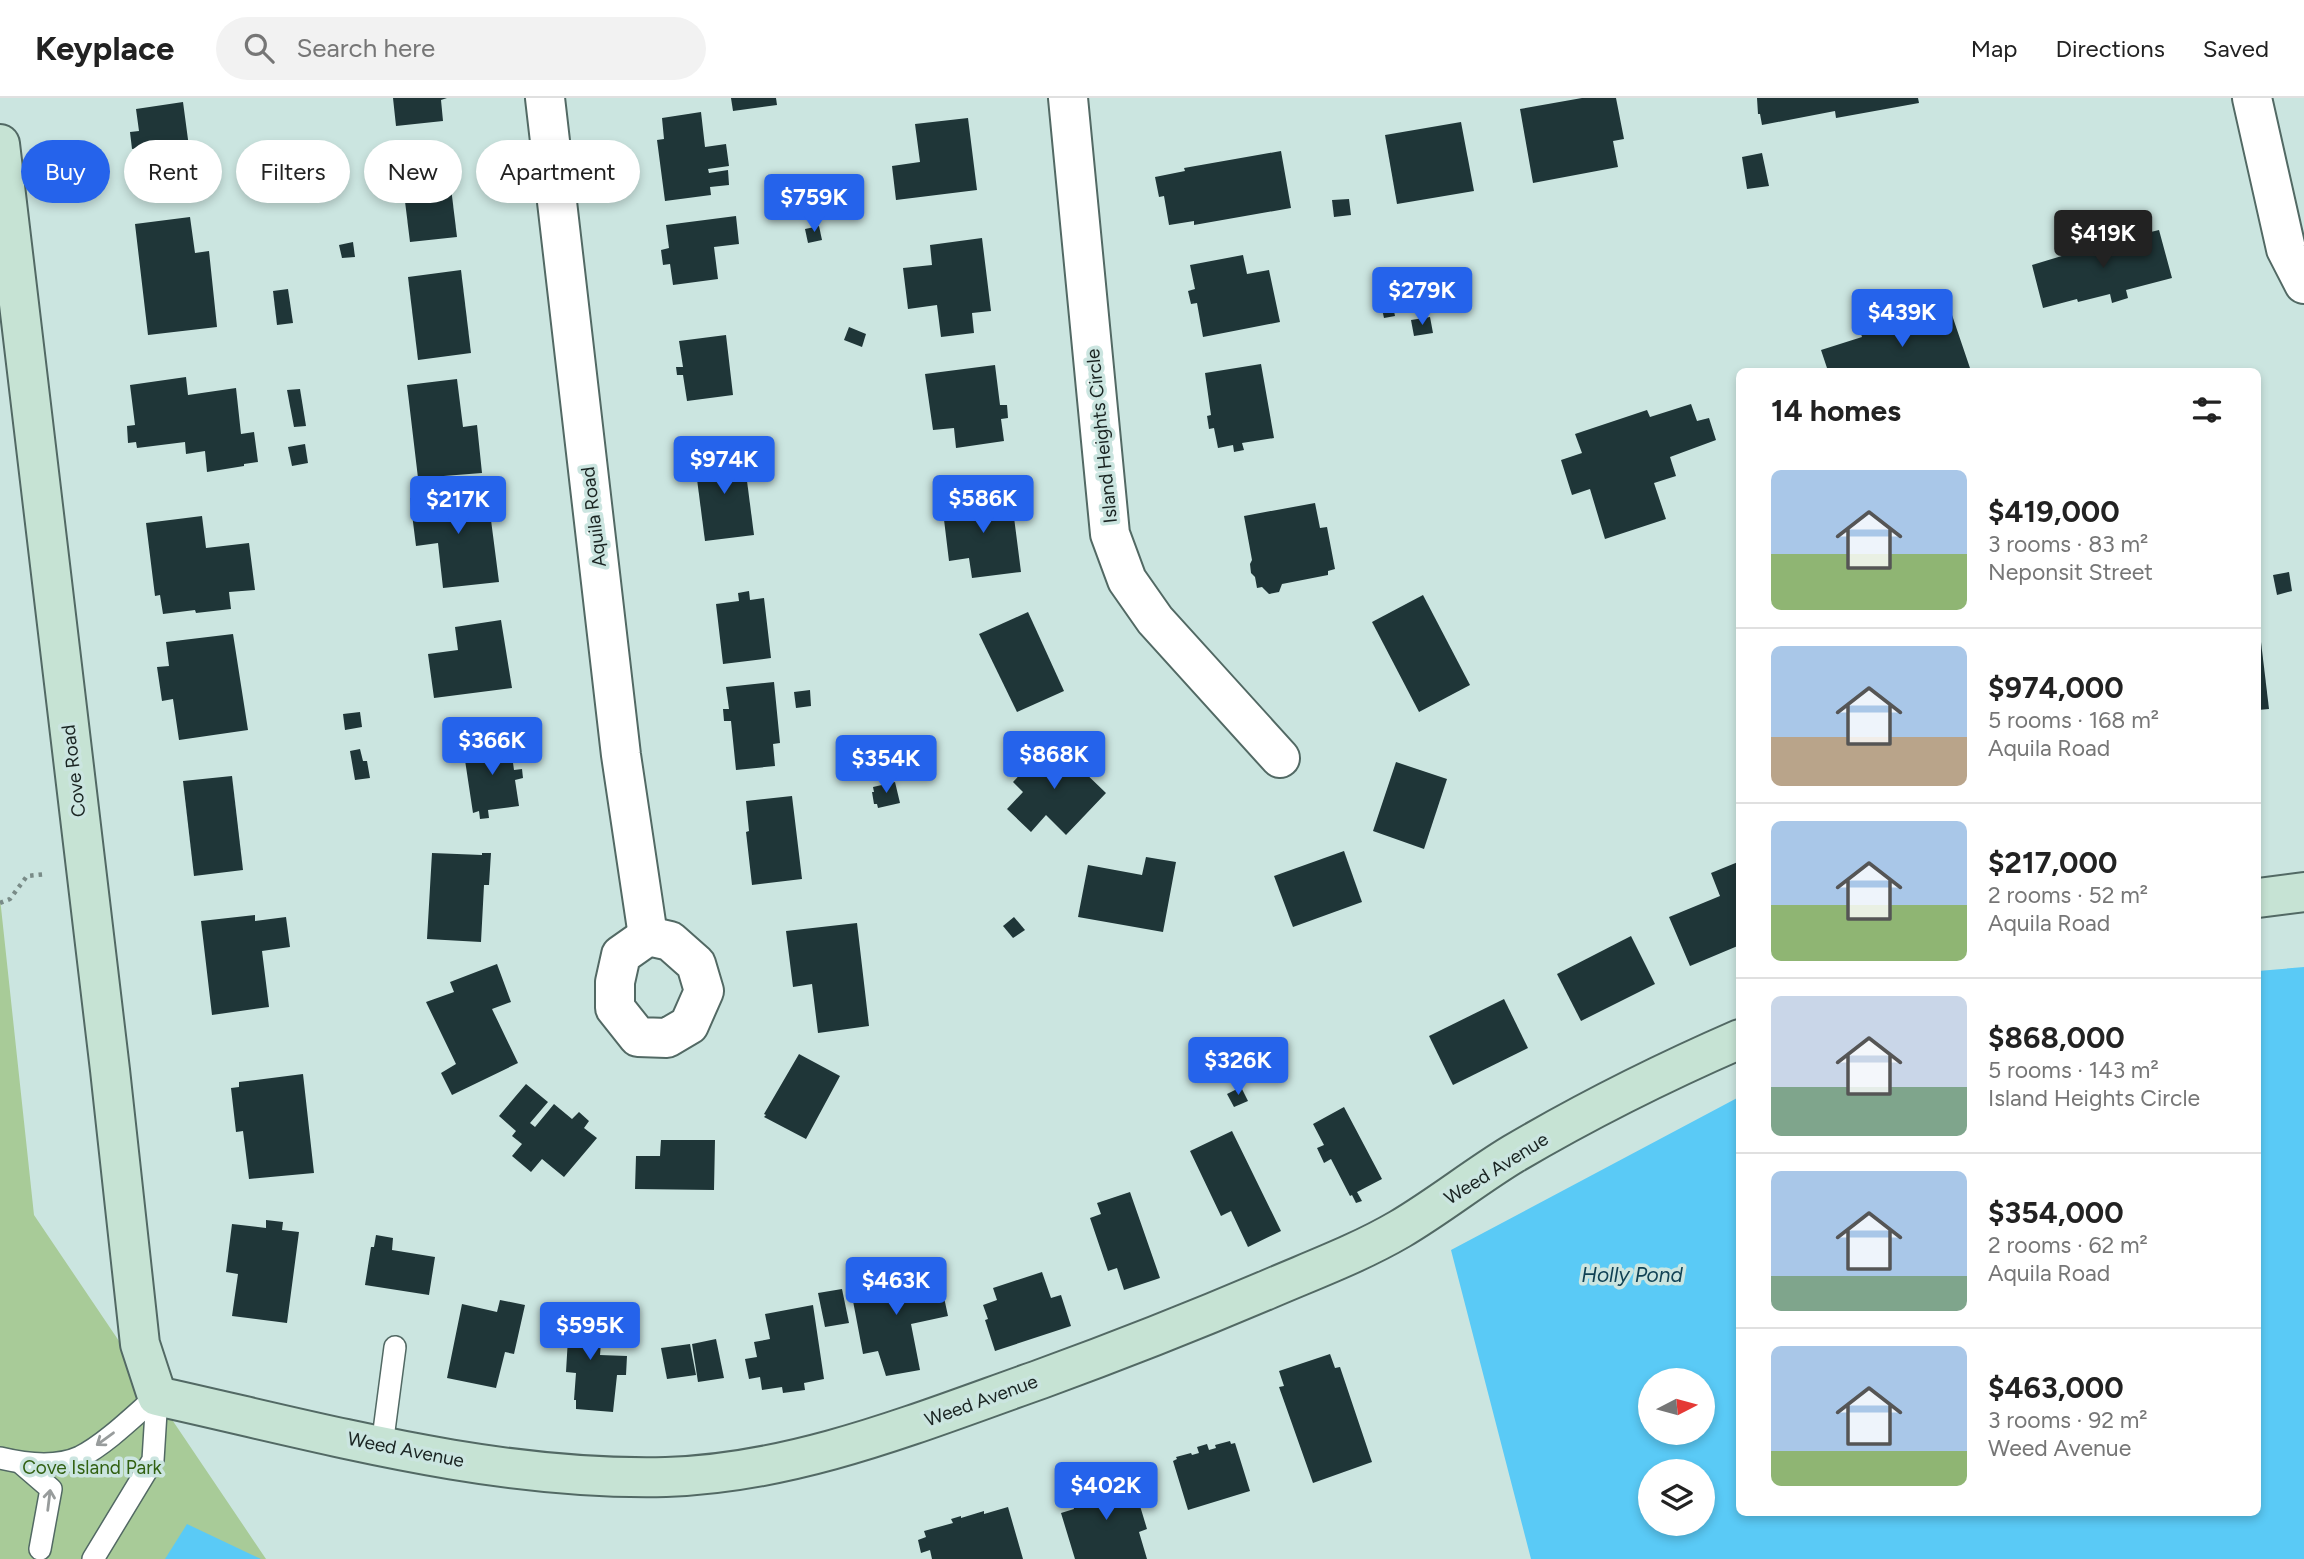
<!DOCTYPE html>
<html lang="en">
<head>
<meta charset="utf-8">
<style>
  :root { --surface:#fff; --page:#f2f2f2; --text:#222; --muted:#767676; --line:#e0e0e0; --accent:#2563eb }
  body { margin:0; font-family:Figtree,sans-serif; background:var(--page); color:var(--text); height:100vh; display:flex; flex-direction:column; font-size:26px; white-space:nowrap }
  * { box-sizing:border-box; margin:0 }
  p { font-size:23px; color:var(--muted) }
  .icon { flex:none; width:38px; height:38px; fill:none; stroke:currentColor; stroke-width:2; stroke-linecap:round; stroke-linejoin:round }
  .map { position:relative; flex:1; overflow:hidden }
  .drawer { position:absolute; left:1736px; top:270px; width:525px; height:1148px; display:flex; flex-direction:column; background:var(--surface); border-radius:10px; box-shadow:0 4px 10px #0003 }
  .drawer>* { flex:none }
  .hud { position:absolute; left:21px; top:42px; width:665px; height:63px; display:flex; gap:14px }
  .needle { width:46px; rotate:84deg }
  .fabs { position:absolute; left:1638px; top:1270px; display:grid; gap:14px }
  .fabs a { display:grid; place-items:center; width:77px; height:77px; border-radius:50%; background:var(--surface); box-shadow:0 4px 10px #0003; font-size:35px }
  .price { position:absolute; translate:-50% -60px; padding:0 16px; border-radius:7px; background:var(--accent); color:#fff; font-size:23px; line-height:46px; filter:drop-shadow(0 2px 4px #0008) }
  .price::after { content:''; position:absolute; left:50%; top:42px; width:21px; height:16px; margin-left:-10px; background:inherit; clip-path:polygon(0 0,100% 0,50% 100%) }
  .price.selected { background:#222; color:#fff }
  ul { padding:0; list-style:none }
  li { display:flex; align-items:center; gap:21px; height:175px; padding:0 35px }
  li+li { border-top:2px solid var(--line) }
  li span { display:grid; place-items:center; flex:none; width:196px; height:140px; border-radius:10px; color:#555 }
  li>.icon { margin-inline-start:auto }
  span .icon { width:84px; height:84px; fill:#fffc; stroke-width:1 }
  li b { font-size:30px }
  h2 { display:flex; justify-content:space-between; align-items:center; height:84px; padding:0 35px; font-size:30px }
  .pill { padding:0 24px; border-radius:32px; background:var(--surface); box-shadow:0 4px 10px #0003; font-size:24px; line-height:63px }
  .pill.selected { background:var(--accent); color:#fff }
  header { display:flex; align-items:center; gap:42px; box-sizing:border-box; height:98px; padding:0 35px; background:var(--surface); border-bottom:2px solid var(--line) }
  header strong { font-size:33px }
  nav { display:flex; gap:38px; margin-inline-start:auto; font-size:24px }
  .search { width:490px; height:63px; background:var(--page); display:flex; align-items:center; gap:18px; box-sizing:border-box; padding:0 24px; border-radius:38px; color:var(--muted); font-size:26px }
  .map>svg:first-child { display:block }
  .green { fill:#a8cb98 }
  .water { fill:#5acaf6; fill-rule:evenodd }
  .building { fill:#1f3638 }
  .lines { fill:none; stroke-linecap:round; stroke-linejoin:round }
  .lane-casing { stroke:#526964; stroke-width:24 }
  .street-casing { stroke:#526964; stroke-width:42 }
  .secondary-casing { stroke:#526964; stroke-width:42 }
  .path { stroke:#798b87; stroke-width:4.5; stroke-dasharray:3.5 5; stroke-linecap:butt }
  .lane { stroke:#fff; stroke-width:21 }
  .street { stroke:#fff; stroke-width:38 }
  .secondary { stroke:#c6e3d4; stroke-width:38 }
  .oneway { stroke:#989c9c }
  .labels { text-anchor:middle; stroke-width:7; stroke-linejoin:round; paint-order:stroke }
  .street-label { font-size:19px; fill:#1a2422; stroke:#cbe5e0 }
  .park-label { font-size:19px; fill:#316011; stroke:#cbe5e0 }
  .water-label { font-size:21px; font-style:italic; fill:#114254; stroke:#cbe5e0 }
</style>
</head>
<body>
<header>
<strong>Keyplace</strong>
<div class="search"><svg class="icon" aria-label="search" viewBox="0 0 24 24"><circle cx="10" cy="10" r="6"/><path d="M15 15l6 6"/></svg>Search here</div>
<nav><a>Map</a><a>Directions</a><a>Saved</a></nav>
</header>
<div class="map">
<svg width="2304" height="1461" viewBox="0 0 2304 1461">
  <rect width="100%" height="100%" fill="#cbe5e0"/>
  <path class="green" d="M 0,800 L 34,1117 L 266,1461 L 0,1461 Z"/>
  <g class="water">
    <path d="M 2304,869 L 2304,1461 L 1531,1461 L 1451,1152 L 1739,999 L 1740,1414 L 2258,1414 L 2258,873 ZM 1650,1283 L 1703,1283 L 1703,1335 L 1650,1335 ZM 1650,1374 L 1703,1374 L 1703,1426 L 1650,1426 Z"/>
    <path d="M 187,1426 L 261,1461 L 165,1461 Z"/>
  </g>
  <g class="building">
    <path d="M 393,0 L 447,0 L 441,2 L 443,23 L 396,28 Z"/>
    <path d="M 731,0 L 776,0 L 777,7 L 733,13 Z"/>
    <path d="M 1582,0 L 1616,0 L 1624,41 L 1613,43 L 1618,69 L 1533,85 L 1520,11 Z"/>
    <path d="M 1757,0 L 1918,0 L 1919,5 L 1836,20 L 1835,13 L 1762,27 L 1760,16 L 1758,16 Z"/>
    <path d="M 183,4 L 191,64 L 144,70 L 141,50 L 132,51 L 130,34 L 139,33 L 136,11 Z"/>
    <path d="M 701,14 L 705,49 L 726,46 L 729,68 L 708,71 L 709,75 L 728,72 L 729,87 L 710,89 L 711,97 L 665,103 L 657,42 L 664,41 L 662,20 Z"/>
    <path d="M 968,20 L 977,92 L 896,102 L 892,68 L 920,64 L 915,26 Z"/>
    <path d="M 1461,24 L 1474,93 L 1397,106 L 1385,37 Z"/>
    <path d="M 1281,53 L 1291,110 L 1194,127 L 1194,123 L 1169,127 L 1164,98 L 1159,99 L 1155,79 L 1185,73 L 1184,70 Z"/>
    <path d="M 1762,55 L 1769,88 L 1747,91 L 1742,59 Z"/>
    <path d="M 447,57 L 457,139 L 410,144 L 400,63 Z"/>
    <path d="M 806,82 L 807,96 L 784,99 L 782,84 Z"/>
    <path d="M 1349,101 L 1351,117 L 1334,119 L 1332,102 Z"/>
    <path d="M 736,118 L 739,146 L 714,149 L 718,181 L 673,187 L 670,166 L 663,167 L 661,152 L 669,150 L 666,127 Z"/>
    <path d="M 190,119 L 195,155 L 209,153 L 217,229 L 148,237 L 135,126 Z"/>
    <path d="M 819,128 L 822,142 L 808,145 L 805,131 Z"/>
    <path d="M 2159,132 L 2172,180 L 2126,192 L 2128,200 L 2112,205 L 2110,196 L 2078,204 L 2077,201 L 2043,210 L 2032,167 L 2065,157 L 2064,155 Z"/>
    <path d="M 982,140 L 991,213 L 972,215 L 974,235 L 941,239 L 937,207 L 908,211 L 903,170 L 932,167 L 930,147 Z"/>
    <path d="M 353,144 L 355,159 L 342,160 L 339,147 Z"/>
    <path d="M 1243,157 L 1247,176 L 1269,172 L 1280,224 L 1203,239 L 1197,205 L 1191,206 L 1188,193 L 1195,191 L 1190,167 Z"/>
    <path d="M 461,172 L 471,255 L 418,262 L 408,179 Z"/>
    <path d="M 288,191 L 293,225 L 277,227 L 273,193 Z"/>
    <path d="M 1391,199 L 1395,218 L 1384,220 L 1380,202 Z"/>
    <path d="M 1952,217 L 1971,273 L 1828,273 L 1821,252 L 1862,239 L 1861,236 L 1895,224 L 1897,228 L 1923,219 L 1925,225 Z"/>
    <path d="M 1430,219 L 1433,235 L 1414,238 L 1411,222 Z"/>
    <path d="M 849,229 L 866,236 L 862,249 L 844,242 Z"/>
    <path d="M 726,237 L 733,297 L 687,303 L 683,277 L 677,277 L 676,269 L 683,269 L 679,243 Z"/>
    <path d="M 1261,266 L 1274,340 L 1242,345 L 1244,352 L 1234,354 L 1233,347 L 1218,350 L 1214,330 L 1209,331 L 1207,318 L 1211,317 L 1205,275 Z"/>
    <path d="M 995,267 L 1000,307 L 1007,307 L 1008,320 L 1001,321 L 1004,343 L 956,350 L 954,330 L 933,332 L 925,276 Z"/>
    <path d="M 186,279 L 188,297 L 236,290 L 241,336 L 254,334 L 258,364 L 244,366 L 244,368 L 207,374 L 205,353 L 186,356 L 185,344 L 137,350 L 136,344 L 128,345 L 127,328 L 135,327 L 130,287 Z"/>
    <path d="M 457,281 L 463,329 L 477,327 L 482,375 L 418,380 L 407,287 Z"/>
    <path d="M 300,291 L 306,328 L 294,329 L 287,292 Z"/>
    <path d="M 1691,306 L 1697,323 L 1709,320 L 1716,342 L 1670,359 L 1676,378 L 1654,385 L 1666,421 L 1605,441 L 1590,391 L 1572,397 L 1561,362 L 1582,355 L 1575,336 L 1647,312 L 1650,319 Z"/>
    <path d="M 305,346 L 308,365 L 292,368 L 288,349 Z"/>
    <path d="M 743,352 L 754,437 L 705,443 L 694,358 Z"/>
    <path d="M 487,391 L 499,484 L 443,490 L 438,445 L 416,448 L 410,400 Z"/>
    <path d="M 1011,396 L 1021,474 L 972,480 L 969,460 L 949,463 L 942,405 Z"/>
    <path d="M 1315,405 L 1320,430 L 1327,429 L 1335,471 L 1328,473 L 1328,477 L 1282,486 L 1279,494 L 1269,496 L 1262,489 L 1257,490 L 1255,479 L 1251,475 L 1250,466 L 1252,462 L 1244,418 Z"/>
    <path d="M 202,418 L 206,450 L 249,445 L 255,492 L 229,494 L 231,511 L 196,515 L 195,512 L 163,516 L 160,497 L 155,498 L 146,425 Z"/>
    <path d="M 2289,474 L 2292,493 L 2277,497 L 2273,477 Z"/>
    <path d="M 749,493 L 750,502 L 764,500 L 771,560 L 723,566 L 716,506 L 739,503 L 738,495 Z"/>
    <path d="M 1423,497 L 1470,587 L 1419,614 L 1372,524 Z"/>
    <path d="M 1028,514 L 1064,593 L 1017,614 L 979,536 Z"/>
    <path d="M 501,522 L 512,590 L 434,600 L 428,556 L 458,552 L 455,529 Z"/>
    <path d="M 233,536 L 248,632 L 179,642 L 173,601 L 162,603 L 157,569 L 169,568 L 166,544 Z"/>
    <path d="M 2261,544 L 2269,611 L 2258,612 L 2258,545 Z"/>
    <path d="M 774,584 L 780,645 L 773,646 L 775,668 L 736,672 L 731,623 L 724,623 L 723,611 L 729,611 L 726,589 Z"/>
    <path d="M 810,592 L 811,608 L 796,610 L 794,594 Z"/>
    <path d="M 360,614 L 362,629 L 345,632 L 343,616 Z"/>
    <path d="M 510,643 L 514,672 L 522,671 L 523,680 L 515,682 L 519,708 L 488,712 L 489,720 L 480,721 L 479,713 L 473,715 L 463,649 Z"/>
    <path d="M 1052,643 L 1106,695 L 1066,737 L 1046,717 L 1031,734 L 1007,711 L 1023,694 L 1013,684 Z"/>
    <path d="M 360,651 L 363,663 L 367,663 L 370,680 L 355,682 L 350,653 Z"/>
    <path d="M 1396,664 L 1447,681 L 1424,751 L 1373,733 Z"/>
    <path d="M 232,678 L 243,772 L 194,778 L 183,683 Z"/>
    <path d="M 895,684 L 900,705 L 878,710 L 877,706 L 874,706 L 872,694 L 874,694 L 873,689 Z"/>
    <path d="M 792,698 L 802,781 L 752,787 L 746,734 L 749,733 L 746,703 Z"/>
    <path d="M 1344,753 L 1362,804 L 1293,829 L 1274,778 Z"/>
    <path d="M 432,755 L 482,757 L 482,755 L 491,755 L 489,787 L 484,787 L 481,844 L 427,841 Z"/>
    <path d="M 1146,759 L 1176,764 L 1163,834 L 1078,819 L 1088,767 L 1142,777 Z"/>
    <path d="M 1738,764 L 1740,847 L 1690,868 L 1669,819 L 1720,798 L 1711,775 Z"/>
    <path d="M 255,817 L 255,823 L 286,819 L 290,849 L 262,853 L 269,909 L 212,917 L 201,823 Z"/>
    <path d="M 1014,819 L 1025,832 L 1013,840 L 1003,828 Z"/>
    <path d="M 857,825 L 869,928 L 818,935 L 812,886 L 793,889 L 786,833 Z"/>
    <path d="M 1631,838 L 1655,886 L 1581,923 L 1557,876 Z"/>
    <path d="M 497,866 L 511,904 L 492,911 L 518,965 L 452,997 L 441,975 L 456,966 L 426,904 L 454,894 L 450,884 Z"/>
    <path d="M 1504,901 L 1528,950 L 1453,987 L 1429,938 Z"/>
    <path d="M 799,956 L 840,978 L 806,1041 L 764,1019 L 766,1017 L 764,1016 Z"/>
    <path d="M 303,976 L 314,1075 L 249,1081 L 243,1033 L 236,1034 L 231,990 L 239,989 L 239,984 Z"/>
    <path d="M 526,986 L 548,1004 L 530,1025 L 535,1029 L 554,1006 L 572,1021 L 579,1014 L 589,1023 L 584,1030 L 597,1040 L 564,1079 L 542,1061 L 531,1074 L 512,1058 L 522,1046 L 512,1038 L 516,1033 L 499,1018 Z"/>
    <path d="M 1241,989 L 1248,1003 L 1234,1009 L 1227,996 Z"/>
    <path d="M 1344,1009 L 1382,1081 L 1357,1094 L 1362,1103 L 1356,1105 L 1352,1097 L 1350,1098 L 1331,1061 L 1324,1065 L 1317,1050 L 1324,1047 L 1313,1026 Z"/>
    <path d="M 1232,1033 L 1281,1133 L 1248,1149 L 1231,1113 L 1221,1118 L 1190,1053 Z"/>
    <path d="M 661,1042 L 715,1042 L 714,1092 L 635,1091 L 636,1058 L 660,1058 Z"/>
    <path d="M 1130,1094 L 1160,1180 L 1124,1192 L 1117,1170 L 1108,1173 L 1090,1120 L 1101,1116 L 1097,1105 Z"/>
    <path d="M 266,1122 L 283,1124 L 282,1132 L 299,1134 L 287,1225 L 232,1218 L 238,1176 L 226,1174 L 232,1126 L 266,1130 Z"/>
    <path d="M 376,1137 L 393,1140 L 392,1152 L 435,1159 L 429,1197 L 365,1187 L 371,1149 L 374,1149 Z"/>
    <path d="M 910,1174 L 912,1181 L 939,1176 L 948,1218 L 911,1226 L 920,1272 L 886,1278 L 878,1253 L 863,1256 L 850,1187 Z"/>
    <path d="M 1042,1174 L 1051,1200 L 1061,1197 L 1071,1228 L 995,1253 L 985,1222 L 988,1221 L 983,1207 L 997,1202 L 993,1190 Z"/>
    <path d="M 842,1191 L 849,1225 L 825,1229 L 818,1195 Z"/>
    <path d="M 500,1202 L 525,1207 L 514,1256 L 505,1254 L 496,1290 L 447,1280 L 462,1206 L 497,1214 Z"/>
    <path d="M 558,1207 L 592,1208 L 590,1240 L 597,1240 L 597,1245 L 601,1245 L 600,1257 L 627,1258 L 626,1277 L 617,1277 L 613,1314 L 576,1311 L 576,1302 L 574,1302 L 576,1275 L 566,1274 L 569,1223 L 557,1222 Z"/>
    <path d="M 813,1207 L 824,1281 L 804,1285 L 805,1292 L 783,1295 L 782,1289 L 762,1292 L 760,1279 L 749,1281 L 745,1261 L 757,1259 L 754,1244 L 770,1241 L 765,1216 Z"/>
    <path d="M 716,1241 L 724,1280 L 698,1284 L 692,1246 Z"/>
    <path d="M 690,1246 L 696,1277 L 667,1281 L 661,1250 Z"/>
    <path d="M 1330,1256 L 1335,1270 L 1340,1269 L 1372,1364 L 1313,1385 L 1279,1289 L 1284,1288 L 1279,1273 Z"/>
    <path d="M 1230,1343 L 1231,1346 L 1235,1345 L 1250,1393 L 1188,1412 L 1173,1363 L 1177,1361 L 1176,1359 L 1191,1355 L 1192,1357 L 1199,1355 L 1197,1349 L 1207,1346 L 1209,1352 L 1216,1350 L 1215,1347 Z"/>
    <path d="M 1131,1378 L 1147,1431 L 1139,1434 L 1147,1461 L 1075,1461 L 1061,1415 L 1074,1411 L 1070,1396 Z"/>
    <path d="M 1008,1409 L 1023,1461 L 932,1461 L 930,1452 L 921,1455 L 918,1442 L 926,1439 L 924,1433 L 953,1425 L 951,1421 L 961,1418 L 961,1420 L 984,1413 L 984,1416 Z"/>
  </g>
  <g class="lines">
    <defs>
      <g id="lane">
        <path d="M 382,1348 L 395,1249"/>
        <path d="M 0,1360 C 25,1366 56,1370 80,1359 C 106,1346 136,1316 157,1298"/>
        <path d="M 22,1366 L 51,1391 L 40,1451"/>
        <path d="M 93,1461 L 153,1362 L 157,1298"/>
      </g>
      <g id="street">
        <path d="M 545,0 L 621,657 L 648,838"/>
        <path d="M 1068,0 L 1110,436 L 1127,482 L 1155,522 L 1280,660"/>
        <path d="M 2252,0 L 2286,151 L 2304,186"/>
        <path d="M 648,838 L 670,843 L 696,866 L 704,893 L 689,927 L 667,940 L 638,939 L 615,910 L 615,884 L 621,857 Z"/>
      </g>
      <g id="secondary">
        <path d="M 0,46 L 110,972 L 140,1246 L 157,1298 C 324,1335 493,1383 666,1379 C 797,1375 919,1324 1041,1281 C 1118,1253 1194,1223 1269,1191 C 1313,1172 1359,1155 1400,1131 C 1439,1108 1475,1079 1513,1056 C 1586,1013 1662,975 1740,941"/>
        <path d="M 2258,800 L 2304,794"/>
      </g>
    </defs>
    <use href="#lane" class="lane-casing"/>
    <use href="#street" class="street-casing"/>
    <use href="#secondary" class="secondary-casing"/>
    <path class="path" d="M 0,805 L 10,801 L 27,778 L 47,776"/>
    <use href="#lane" class="lane"/>
    <use href="#street" class="street"/>
    <use href="#secondary" class="secondary"/>
  </g>
  <defs><path id="oneway-shaft" d="M-6 0H5M1.5-3L5.5 0L1.5 3" fill="none" stroke-width="1.6" stroke-linecap="round" stroke-linejoin="round" transform="scale(1.75)"/></defs>
  <g class="oneway">
    <use href="#oneway-shaft" transform="translate(105 1341) rotate(144)"/>
    <use href="#oneway-shaft" transform="translate(49 1402) rotate(-83)"/>
  </g>
  <g class="labels">
    <g class="street-label">
      <text transform="translate(1101 338) rotate(-96)" y="7">Island Heights Circle</text>
      <text transform="translate(593 419) rotate(-97)" y="7">Aquila Road</text>
      <text transform="translate(73 673) rotate(-97)" y="7">Cove Road</text>
      <text transform="translate(1496 1070) rotate(-32)" y="7">Weed Avenue</text>
      <text transform="translate(981 1302) rotate(-20)" y="7">Weed Avenue</text>
      <text transform="translate(406 1351) rotate(11)" y="7">Weed Avenue</text>
    </g>
    <g class="park-label">
      <text x="92" y="1376">Cove Island Park</text>
    </g>
    <g class="water-label">
      <text x="1632" y="1184">Holly Pond</text>
    </g>
  </g>
</svg>
<div class="fabs">
<a><svg class="needle" viewBox="-14 -14 28 28"><path d="M0-13l5 13h-10z" fill="#e53935"/><path d="M0 13l5-13h-10z" fill="#767676"/></svg></a>
<a><svg class="icon" aria-label="layers" viewBox="0 0 24 24"><path d="M12 4l9 5-9 5-9-5zM3 14l9 5 9-5"/></svg></a>
</div>
<b class="price" style="left:814px;top:136px">$759K</b>
<b class="price selected" style="left:2103px;top:172px">$419K</b>
<b class="price" style="left:1422px;top:229px">$279K</b>
<b class="price" style="left:1902px;top:251px">$439K</b>
<b class="price" style="left:724px;top:398px">$974K</b>
<b class="price" style="left:983px;top:437px">$586K</b>
<b class="price" style="left:458px;top:438px">$217K</b>
<b class="price" style="left:492px;top:679px">$366K</b>
<b class="price" style="left:1054px;top:693px">$868K</b>
<b class="price" style="left:886px;top:697px">$354K</b>
<b class="price" style="left:1238px;top:999px">$326K</b>
<b class="price" style="left:896px;top:1219px">$463K</b>
<b class="price" style="left:590px;top:1264px">$595K</b>
<b class="price" style="left:1106px;top:1424px">$402K</b>
<div class="hud">
<a class="pill selected">Buy</a>
<a class="pill">Rent</a>
<a class="pill">Filters</a>
<a class="pill">New</a>
<a class="pill">Apartment</a>
</div>
<section class="drawer">
<h2>14 homes<svg class="icon" aria-label="filters" viewBox="0 0 24 24"><path d="M4 7h16M4 17h16"/><circle cx="9" cy="7" r="2"/><circle cx="15" cy="17" r="2"/></svg></h2>
<ul>
<li><span style="background:linear-gradient(#a9c7e8 60%,#8fb573 0)"><svg class="icon" aria-label="home" viewBox="0 0 24 24"><path d="M3 11l9-7 9 7M6 9v11h12V9"/></svg></span><div><b>$419,000</b><p>3 rooms · 83 m²</p><p>Neponsit Street</p></div></li>
<li><span style="background:linear-gradient(#a9c7e8 65%,#b9a48a 0)"><svg class="icon" aria-label="home" viewBox="0 0 24 24"><path d="M3 11l9-7 9 7M6 9v11h12V9"/></svg></span><div><b>$974,000</b><p>5 rooms · 168 m²</p><p>Aquila Road</p></div></li>
<li><span style="background:linear-gradient(#a9c7e8 60%,#8fb573 0)"><svg class="icon" aria-label="home" viewBox="0 0 24 24"><path d="M3 11l9-7 9 7M6 9v11h12V9"/></svg></span><div><b>$217,000</b><p>2 rooms · 52 m²</p><p>Aquila Road</p></div></li>
<li><span style="background:linear-gradient(#c9d6e8 65%,#7fa58c 0)"><svg class="icon" aria-label="home" viewBox="0 0 24 24"><path d="M3 11l9-7 9 7M6 9v11h12V9"/></svg></span><div><b>$868,000</b><p>5 rooms · 143 m²</p><p>Island Heights Circle</p></div></li>
<li><span style="background:linear-gradient(#a9c7e8 75%,#7fa58c 0)"><svg class="icon" aria-label="home" viewBox="0 0 24 24"><path d="M3 11l9-7 9 7M6 9v11h12V9"/></svg></span><div><b>$354,000</b><p>2 rooms · 62 m²</p><p>Aquila Road</p></div></li>
<li><span style="background:linear-gradient(#a9c7e8 75%,#8fb573 0)"><svg class="icon" aria-label="home" viewBox="0 0 24 24"><path d="M3 11l9-7 9 7M6 9v11h12V9"/></svg></span><div><b>$463,000</b><p>3 rooms · 92 m²</p><p>Weed Avenue</p></div></li>
</ul>
</section>
</div>
</body>
</html>
